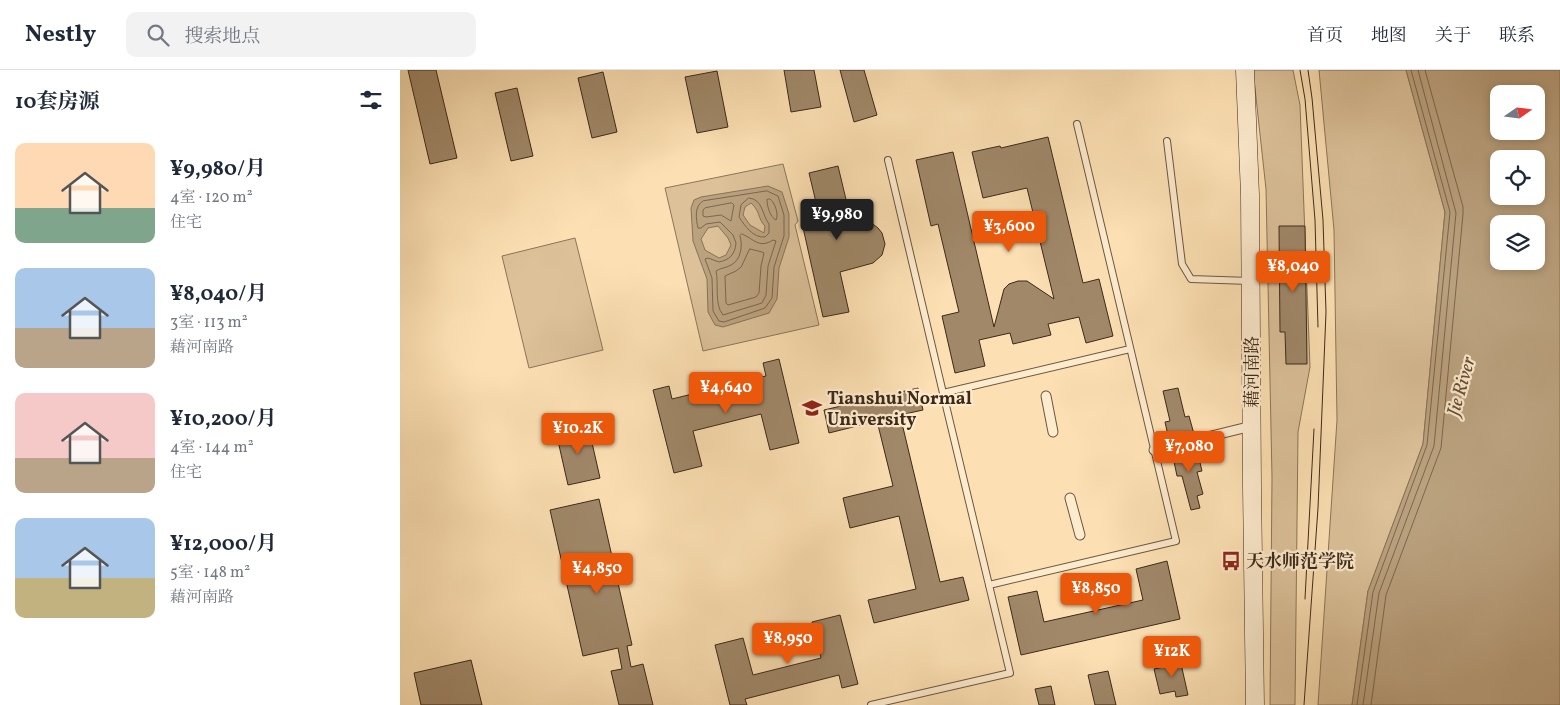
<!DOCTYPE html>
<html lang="zh">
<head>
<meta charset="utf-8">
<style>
  :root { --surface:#fff; --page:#f2f2f3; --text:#1f2937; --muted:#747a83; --line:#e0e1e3; --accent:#ea580c }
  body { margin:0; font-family:Vollkorn,"Noto Serif SC",serif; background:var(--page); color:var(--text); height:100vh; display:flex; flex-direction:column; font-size:19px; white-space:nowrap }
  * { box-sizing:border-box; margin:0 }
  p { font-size:16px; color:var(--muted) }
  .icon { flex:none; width:28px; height:28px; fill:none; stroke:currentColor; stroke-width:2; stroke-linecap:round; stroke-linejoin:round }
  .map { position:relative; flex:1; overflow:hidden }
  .details { display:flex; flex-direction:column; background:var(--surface); width:400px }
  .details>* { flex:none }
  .needle { width:32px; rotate:76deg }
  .buttons { position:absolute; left:1090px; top:15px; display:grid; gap:10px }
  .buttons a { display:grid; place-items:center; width:55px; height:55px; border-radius:10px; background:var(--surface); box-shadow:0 2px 8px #0003; font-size:25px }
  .price { position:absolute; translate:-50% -42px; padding:0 11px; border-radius:5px; background:var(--accent); color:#fff; font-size:16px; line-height:32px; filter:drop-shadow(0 1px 2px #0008) }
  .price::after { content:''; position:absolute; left:50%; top:30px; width:15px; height:11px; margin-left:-8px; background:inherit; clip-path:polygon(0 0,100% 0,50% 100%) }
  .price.active { background:#222; color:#fff }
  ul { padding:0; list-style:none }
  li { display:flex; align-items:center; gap:15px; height:125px; padding:0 15px }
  li span { display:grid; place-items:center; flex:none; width:140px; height:100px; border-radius:10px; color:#555 }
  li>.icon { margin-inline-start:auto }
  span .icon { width:60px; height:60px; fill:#fffc; stroke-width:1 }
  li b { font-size:21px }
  h2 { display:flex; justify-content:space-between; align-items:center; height:60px; padding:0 15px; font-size:21px }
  header { display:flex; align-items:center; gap:30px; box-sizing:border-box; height:70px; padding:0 25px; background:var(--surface); border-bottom:1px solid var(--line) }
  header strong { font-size:24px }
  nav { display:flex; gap:28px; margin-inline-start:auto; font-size:18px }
  .search { width:350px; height:45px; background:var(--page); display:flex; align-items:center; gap:12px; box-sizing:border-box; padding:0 18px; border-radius:10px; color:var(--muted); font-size:19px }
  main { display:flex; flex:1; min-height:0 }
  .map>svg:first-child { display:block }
  .green { fill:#dcc199; stroke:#8c7559 }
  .water { fill:#bba27f; stroke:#897256; fill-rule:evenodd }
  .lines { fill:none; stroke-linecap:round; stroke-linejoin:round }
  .shore { stroke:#7c664c; stroke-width:1 }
  .building { fill:#a08869; stroke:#3d2919 }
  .service-casing { stroke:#6d5740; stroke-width:8 }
  .pedestrian-casing { stroke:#6d5740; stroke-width:11 }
  .secondary-casing { stroke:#3d2919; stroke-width:19 }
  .service { stroke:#fdebce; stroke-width:6 }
  .pedestrian { stroke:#fdebce; stroke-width:9 }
  .secondary { stroke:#fdebce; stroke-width:18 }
  .tram { stroke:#3d2919; stroke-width:1 }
  .labels { text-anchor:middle; stroke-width:4.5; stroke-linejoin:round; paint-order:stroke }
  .street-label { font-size:18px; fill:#3d2919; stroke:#fdebce }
  .poi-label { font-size:18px; font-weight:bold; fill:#3d2919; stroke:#fdebce; text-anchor:start }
  .water-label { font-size:19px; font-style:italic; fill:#634d38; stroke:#fdebce }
</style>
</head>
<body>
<header>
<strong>Nestly</strong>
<div class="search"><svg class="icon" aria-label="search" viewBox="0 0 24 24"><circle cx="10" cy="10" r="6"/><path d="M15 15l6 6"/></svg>搜索地点</div>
<nav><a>首页</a><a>地图</a><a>关于</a><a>联系</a></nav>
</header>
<main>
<section class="details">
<h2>10套房源<svg class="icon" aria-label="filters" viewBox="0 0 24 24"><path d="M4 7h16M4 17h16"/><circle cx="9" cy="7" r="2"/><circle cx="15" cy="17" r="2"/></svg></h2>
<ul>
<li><span style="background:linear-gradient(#ffd9b3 65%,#7fa58c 0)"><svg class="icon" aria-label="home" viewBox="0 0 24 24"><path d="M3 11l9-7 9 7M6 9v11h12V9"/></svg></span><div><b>¥9,980/月</b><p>4室 · 120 m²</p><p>住宅</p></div></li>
<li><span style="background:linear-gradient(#a9c7e8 60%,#b9a48a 0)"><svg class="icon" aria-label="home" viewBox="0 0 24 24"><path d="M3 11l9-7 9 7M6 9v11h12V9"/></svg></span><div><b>¥8,040/月</b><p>3室 · 113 m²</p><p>藉河南路</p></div></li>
<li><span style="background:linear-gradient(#f6c9c9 65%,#b9a48a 0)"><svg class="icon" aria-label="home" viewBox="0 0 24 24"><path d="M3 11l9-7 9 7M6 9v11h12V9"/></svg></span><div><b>¥10,200/月</b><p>4室 · 144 m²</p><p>住宅</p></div></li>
<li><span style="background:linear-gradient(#a9c7e8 60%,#c2b280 0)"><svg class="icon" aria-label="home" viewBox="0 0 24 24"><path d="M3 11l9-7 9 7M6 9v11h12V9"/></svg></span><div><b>¥12,000/月</b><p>5室 · 148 m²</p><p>藉河南路</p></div></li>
</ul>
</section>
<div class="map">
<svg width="1160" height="635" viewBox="0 0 1160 635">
  <rect width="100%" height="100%" fill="#fce0b3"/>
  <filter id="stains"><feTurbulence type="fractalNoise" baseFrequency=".004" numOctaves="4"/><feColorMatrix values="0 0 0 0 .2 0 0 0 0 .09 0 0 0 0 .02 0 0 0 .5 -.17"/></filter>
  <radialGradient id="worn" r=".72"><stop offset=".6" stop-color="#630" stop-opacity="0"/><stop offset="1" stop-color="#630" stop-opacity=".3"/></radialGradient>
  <g class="green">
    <path d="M 853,0 L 893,0 L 900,35 L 910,297 L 898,362 L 895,635 L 870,635 L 872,407 L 866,119 Z"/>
    <path d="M 919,0 L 1006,0 L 1045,142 L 1023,374 L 968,521 L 952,635 L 918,635 L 937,350 L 934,160 Z"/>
    <path d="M 383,94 L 398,151 L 395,155 L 419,255 L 303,281 L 265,118 Z"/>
    <path d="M 175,168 L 203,280 L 129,298 L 102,186 Z"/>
  </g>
  <g class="water">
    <path d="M 1006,0 L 1160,0 L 1160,635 L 952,635 L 968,521 L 1023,374 L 1045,142 ZM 1099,24 L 1136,24 L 1136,61 L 1099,61 ZM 1099,89 L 1136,89 L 1136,126 L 1099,126 ZM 1099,154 L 1136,154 L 1136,191 L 1099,191 Z"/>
    <path d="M 368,116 L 382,122 L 389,144 L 389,167 L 379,198 L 377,229 L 369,243 L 323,257 L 315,255 L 308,242 L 307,209 L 293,171 L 291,138 L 294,130 L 301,127 ZM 351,133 C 361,142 357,148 365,156 L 364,163 L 350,155 L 343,145 L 345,137 ZM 318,156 L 328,168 L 331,175 L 326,185 L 319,188 L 305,180 L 301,169 L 308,158 Z"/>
  </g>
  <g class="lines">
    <g class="shore">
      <path d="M 367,121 L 378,126 L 384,145 L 384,166 L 374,197 L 372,228 L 365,238 L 324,252 L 319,251 L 313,241 L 312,208 L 305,189 L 308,188 L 319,192 C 329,190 335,185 336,173 L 333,165 L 320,152 L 306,154 L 301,158 L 298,158 C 296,149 294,136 303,131 Z"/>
      <path d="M 349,128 C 363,129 362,145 369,154 L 369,163 L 365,167 C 353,168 345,156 339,147 L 341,135 Z"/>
      <path d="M 370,129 C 375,132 379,145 376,150 C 370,147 367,136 367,130 Z"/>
      <path d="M 332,133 L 334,135 L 331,151 L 321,145 L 306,147 L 303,146 L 303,140 L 305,138 Z"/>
      <path d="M 342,164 C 354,169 359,179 373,170 L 376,171 L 368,196 L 366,225 L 362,233 L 323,245 C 314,234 319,214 316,201 C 320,198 326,198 331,195 C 341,190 343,176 340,166 Z"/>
      <path d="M 350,179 L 362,182 L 364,183 L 361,196 L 359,223 L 356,227 L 328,235 L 326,233 L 325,206 L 336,201 L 341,197 Z"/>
      <path d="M 957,635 L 973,522 L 1027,375 L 1050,142 L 1011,0"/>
      <path d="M 963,635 L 979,523 L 1034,376 L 1056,143 L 1018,0"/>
      <path d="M 971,635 L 986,525 L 1041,378 L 1063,144 L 1063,137 L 1025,0"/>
    </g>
  </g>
  <g class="building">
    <path d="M 8,0 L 36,0 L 57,88 L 30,94 Z"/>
    <path d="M 384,0 L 414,0 L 421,37 L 391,42 Z"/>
    <path d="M 440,0 L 464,0 L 477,45 L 454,52 Z"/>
    <path d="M 317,1 L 328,57 L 297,63 L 285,7 Z"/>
    <path d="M 203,2 L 217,62 L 192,68 L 178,8 Z"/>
    <path d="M 117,18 L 133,86 L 111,91 L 95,23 Z"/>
    <path d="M 648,67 L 683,213 L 699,209 L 713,266 L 686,273 L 679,247 L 648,254 L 651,265 L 613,274 L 610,263 L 579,270 L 585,296 L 555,303 L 542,246 L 559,242 L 538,154 L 531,156 L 516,90 L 553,82 L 594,257 L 604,219 L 609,214 L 618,211 L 627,211 L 654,229 L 627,118 L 583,128 L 572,82 L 600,76 L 601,78 Z"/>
    <path d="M 438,96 L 449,142 L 462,146 L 478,158 L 482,163 L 485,174 L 482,185 L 473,193 L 440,202 L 449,242 L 423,247 L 402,153 L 420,149 L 409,103 Z"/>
    <path d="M 879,156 L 905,156 L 907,294 L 886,294 L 885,262 L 880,262 Z"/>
    <path d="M 379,289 L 399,373 L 370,380 L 361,344 L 293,361 L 302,396 L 274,403 L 253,320 L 269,316 L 272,329 L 366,306 L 363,293 Z"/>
    <path d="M 518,318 L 523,340 L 500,345 L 540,512 L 563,507 L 569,530 L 474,553 L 468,530 L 516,519 L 499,446 L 450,458 L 443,428 L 493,416 L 477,351 L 429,363 L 424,340 Z"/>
    <path d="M 778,318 L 785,347 L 789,346 L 794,364 L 769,370 L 765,352 L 770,351 L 763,321 Z"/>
    <path d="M 188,355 L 200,408 L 168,415 L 156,362 Z"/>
    <path d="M 796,376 L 802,401 L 797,402 L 803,424 L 797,426 L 800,438 L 791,440 L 782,406 L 777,406 L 772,382 Z"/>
    <path d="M 199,429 L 232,575 L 227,576 L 231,597 L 243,594 L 253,635 L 219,635 L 211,601 L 222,599 L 218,578 L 183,586 L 150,440 Z"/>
    <path d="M 767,491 L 780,549 L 621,585 L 608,527 L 637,521 L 644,552 L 743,530 L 736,499 Z"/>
    <path d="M 440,545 L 458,614 L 442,618 L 439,605 L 345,629 L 347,635 L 330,635 L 315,575 L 343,568 L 353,605 L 421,588 L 412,552 Z"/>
    <path d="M 779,585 L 788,625 L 776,627 L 775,621 L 760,624 L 754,599 L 769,596 L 767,588 Z"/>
    <path d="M 71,590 L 82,635 L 21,635 L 14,603 Z"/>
    <path d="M 708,601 L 716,635 L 695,635 L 688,605 Z"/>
    <path d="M 651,616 L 655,635 L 639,635 L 635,619 Z"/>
  </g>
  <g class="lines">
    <defs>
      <g id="service">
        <path d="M 677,54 C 710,193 743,332 776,471 L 589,515 L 543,323 L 730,279"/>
        <path d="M 767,71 L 782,194 L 791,209 L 850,211"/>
        <path d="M 488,90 L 543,323"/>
        <path d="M 471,635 L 610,603 L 589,515"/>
      </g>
      <g id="pedestrian">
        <path d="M 646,326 L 653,362"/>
        <path d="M 754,380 L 852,356"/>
        <path d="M 670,428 L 680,465"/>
      </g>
      <path id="secondary" d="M 845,0 L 850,125 L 852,417 L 855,635"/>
    </defs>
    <use href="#service" class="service-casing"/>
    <use href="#pedestrian" class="pedestrian-casing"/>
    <use href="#secondary" class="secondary-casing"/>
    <use href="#service" class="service"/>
    <use href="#pedestrian" class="pedestrian"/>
    <use href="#secondary" class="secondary"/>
    <g class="tram">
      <path d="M 900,0 L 905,29 L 915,150 L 918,257"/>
      <path d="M 905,529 L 914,359"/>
      <path d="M 904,635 L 918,438 L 926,242 L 923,150 L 912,28 L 908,0"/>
    </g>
  </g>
  <defs>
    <symbol id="university-bare" viewBox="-9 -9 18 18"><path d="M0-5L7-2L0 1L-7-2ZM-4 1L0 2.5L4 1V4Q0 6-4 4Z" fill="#8f2418" stroke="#fdebce" stroke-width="2.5" paint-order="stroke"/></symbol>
    <symbol id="bus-bare" viewBox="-9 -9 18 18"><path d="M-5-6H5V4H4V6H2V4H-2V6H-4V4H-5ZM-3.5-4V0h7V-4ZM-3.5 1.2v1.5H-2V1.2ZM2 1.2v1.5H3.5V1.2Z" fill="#8f2418" stroke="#fdebce" stroke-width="2.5" paint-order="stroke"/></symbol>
  </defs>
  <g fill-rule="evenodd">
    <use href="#university-bare" x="398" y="324" width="28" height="28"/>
    <use href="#bus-bare" x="817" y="477" width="28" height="28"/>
  </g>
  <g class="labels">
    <g class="street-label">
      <text transform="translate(852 302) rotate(-90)" y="6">藉河南路</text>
    </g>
    <g class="poi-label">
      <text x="427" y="334">Tianshui Normal<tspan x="427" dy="21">University</tspan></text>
      <text x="846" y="497">天水师范学院</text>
    </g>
    <g class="water-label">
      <text transform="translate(1060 316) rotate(-74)" y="7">Jie River</text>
    </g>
  </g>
  <rect width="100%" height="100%" filter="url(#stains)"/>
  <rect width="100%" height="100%" fill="url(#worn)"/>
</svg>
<div class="buttons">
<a><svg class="needle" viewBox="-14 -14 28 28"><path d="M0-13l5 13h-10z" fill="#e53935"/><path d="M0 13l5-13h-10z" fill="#747a83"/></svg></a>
<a><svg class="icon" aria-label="locate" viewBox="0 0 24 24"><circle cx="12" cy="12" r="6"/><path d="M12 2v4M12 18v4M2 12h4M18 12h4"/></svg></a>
<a><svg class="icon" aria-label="layers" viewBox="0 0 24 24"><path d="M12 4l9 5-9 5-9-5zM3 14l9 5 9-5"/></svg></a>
</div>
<b class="price active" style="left:437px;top:171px">¥9,980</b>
<b class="price" style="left:609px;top:183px">¥3,600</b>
<b class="price" style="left:893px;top:223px">¥8,040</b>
<b class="price" style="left:326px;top:344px">¥4,640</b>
<b class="price" style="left:178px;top:385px">¥10.2K</b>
<b class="price" style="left:789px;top:403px">¥7,080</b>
<b class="price" style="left:197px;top:525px">¥4,850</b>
<b class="price" style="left:696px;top:545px">¥8,850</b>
<b class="price" style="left:388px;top:595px">¥8,950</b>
<b class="price" style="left:772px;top:608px">¥12K</b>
</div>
</main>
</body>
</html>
